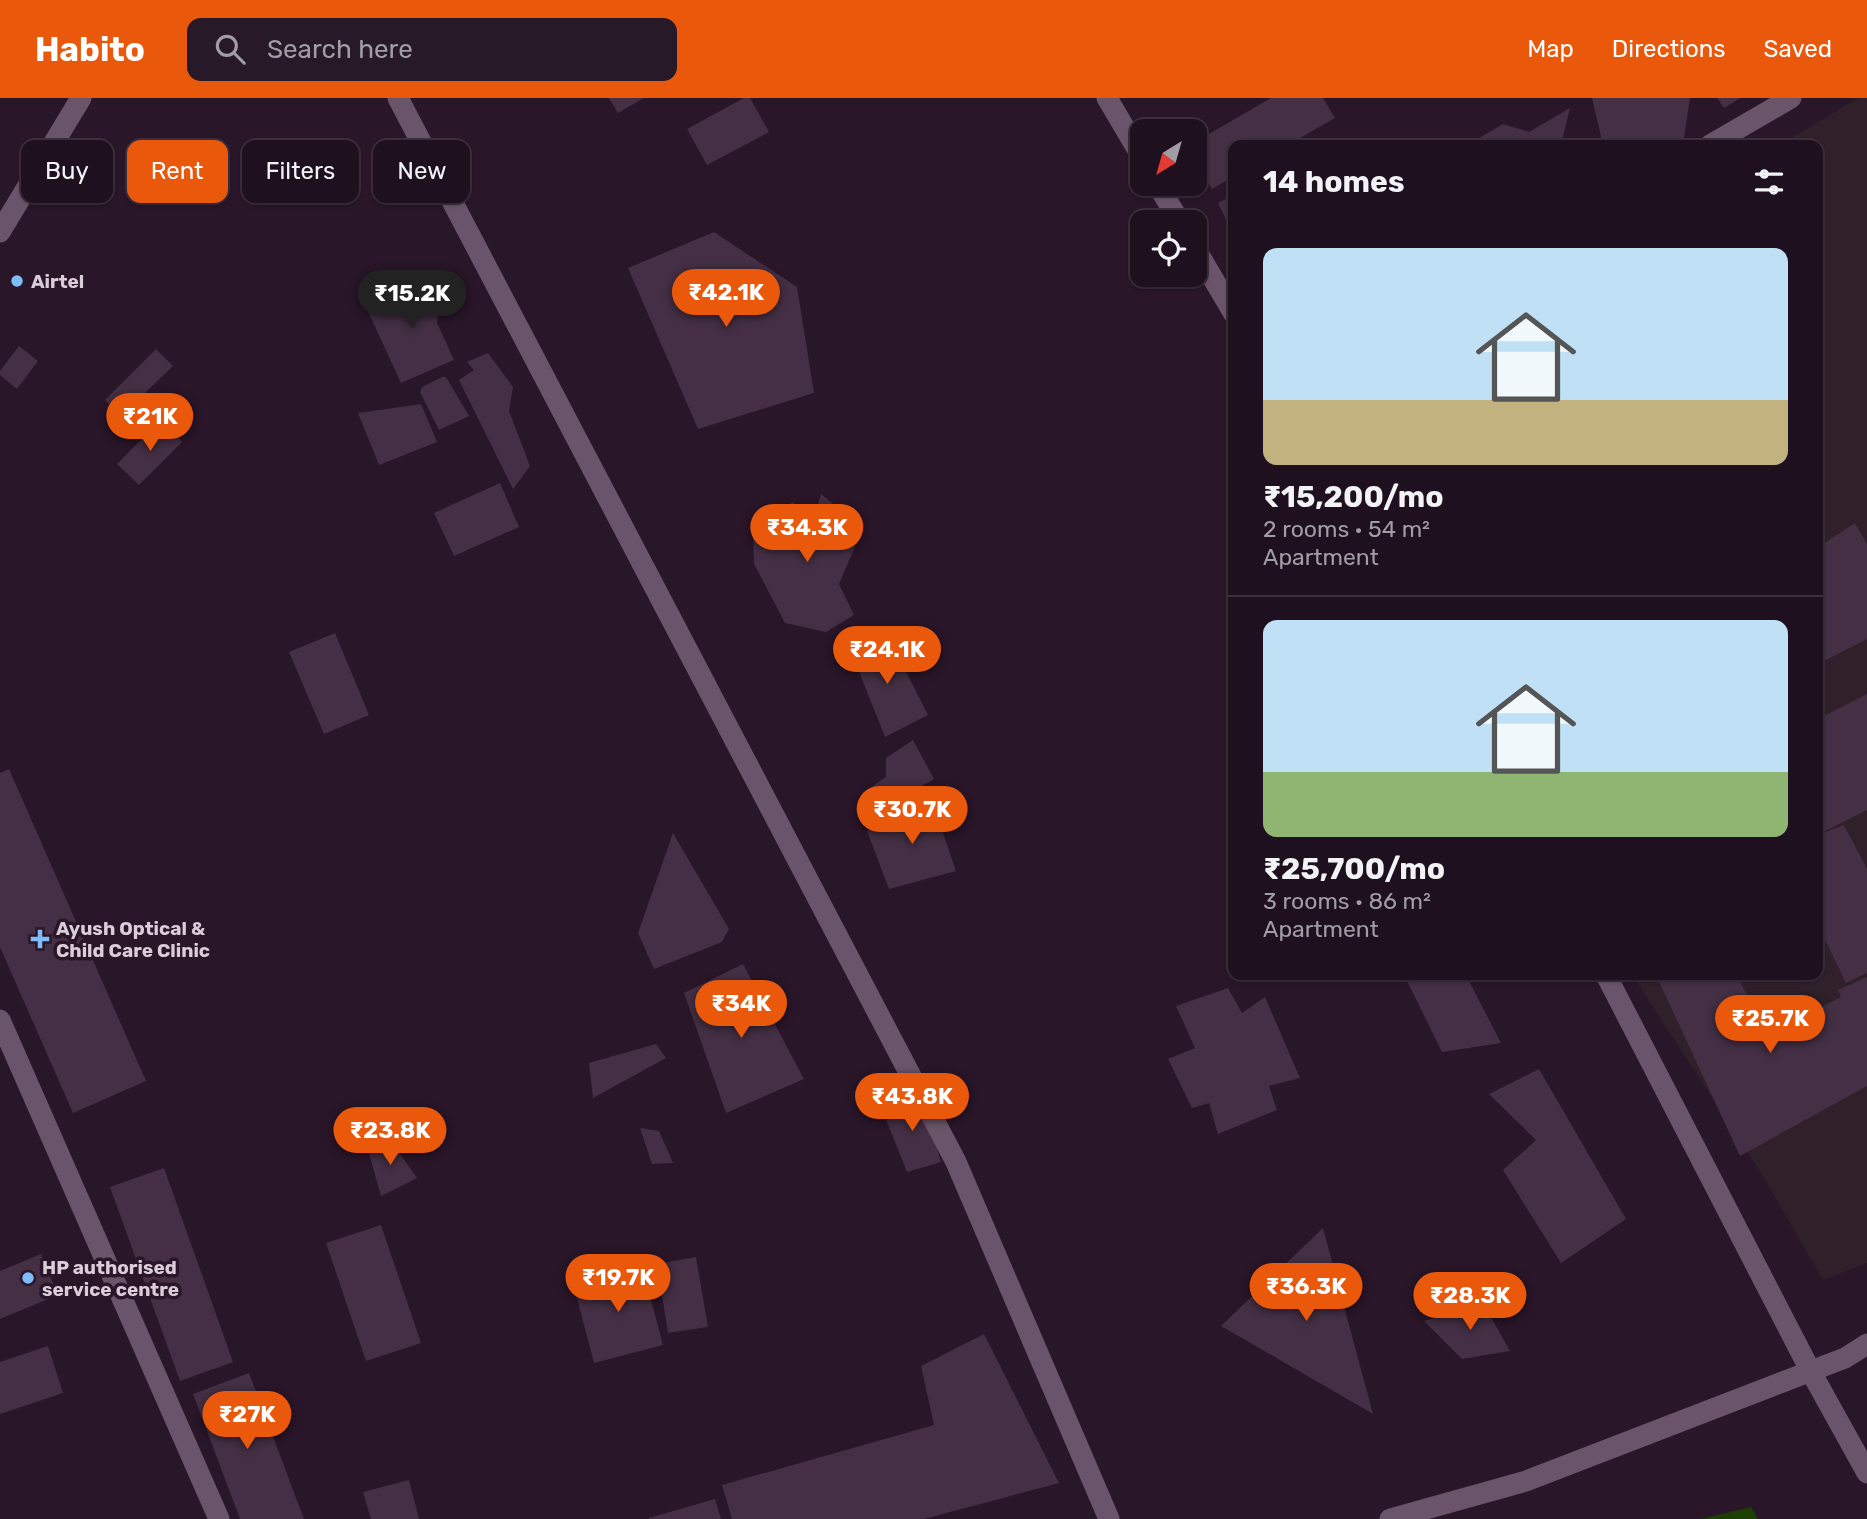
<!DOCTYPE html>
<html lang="en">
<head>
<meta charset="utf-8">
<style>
  :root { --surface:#1f101f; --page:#271928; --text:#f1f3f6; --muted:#a19da4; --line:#3c303d; --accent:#ea580c }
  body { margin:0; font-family:Rubik,sans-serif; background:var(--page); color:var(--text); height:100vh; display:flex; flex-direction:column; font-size:26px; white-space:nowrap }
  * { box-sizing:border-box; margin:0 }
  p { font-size:23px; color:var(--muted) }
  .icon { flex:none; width:38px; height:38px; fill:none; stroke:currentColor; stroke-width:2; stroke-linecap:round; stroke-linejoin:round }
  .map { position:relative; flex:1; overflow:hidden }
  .side { position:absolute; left:1228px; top:42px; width:595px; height:840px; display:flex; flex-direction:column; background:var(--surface); border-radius:14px; box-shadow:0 2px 5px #0004,0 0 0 2px var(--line) }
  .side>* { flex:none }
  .banner { position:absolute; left:21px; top:42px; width:665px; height:63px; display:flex; gap:14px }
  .needle { width:46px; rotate:217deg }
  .fabs { position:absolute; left:1130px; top:21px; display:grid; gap:14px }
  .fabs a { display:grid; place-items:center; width:77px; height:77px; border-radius:14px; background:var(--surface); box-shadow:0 2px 5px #0004,0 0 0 2px var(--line); font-size:35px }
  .price { position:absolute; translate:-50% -60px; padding:0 16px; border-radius:24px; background:var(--accent); color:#fff; font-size:23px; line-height:46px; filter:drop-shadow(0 2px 4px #0008) }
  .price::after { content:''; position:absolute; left:50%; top:42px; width:21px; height:16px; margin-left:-10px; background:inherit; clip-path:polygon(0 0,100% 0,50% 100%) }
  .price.selected { background:#222; color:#fff }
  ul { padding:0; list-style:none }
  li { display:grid; align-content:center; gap:14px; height:371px; padding:0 35px }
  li+li { border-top:2px solid var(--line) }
  li span { display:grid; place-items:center; height:217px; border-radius:14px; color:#555 }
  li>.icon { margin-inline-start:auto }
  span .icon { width:126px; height:126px; fill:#fffc; stroke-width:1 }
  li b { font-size:30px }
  h2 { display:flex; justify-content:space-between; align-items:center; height:84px; padding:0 35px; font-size:30px }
  .tag { padding:0 24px; border-radius:14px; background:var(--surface); box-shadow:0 2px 5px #0004,0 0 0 2px var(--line); font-size:24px; line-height:63px }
  .tag.selected { background:var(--accent); color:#fff }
  header { display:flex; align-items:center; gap:42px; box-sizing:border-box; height:98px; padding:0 35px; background:var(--accent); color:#fff }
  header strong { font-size:33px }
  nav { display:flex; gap:38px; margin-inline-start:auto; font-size:24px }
  .search { width:490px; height:63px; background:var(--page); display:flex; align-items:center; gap:18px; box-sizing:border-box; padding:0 24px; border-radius:14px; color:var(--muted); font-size:26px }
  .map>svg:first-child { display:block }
  .education { fill:#2f202a }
  .green { fill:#1d3f04 }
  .building { fill:#442f44 }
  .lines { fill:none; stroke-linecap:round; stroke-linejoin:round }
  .minor { stroke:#6a5469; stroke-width:21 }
  .tertiary { stroke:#6a5469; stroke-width:21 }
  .secondary { stroke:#6a5469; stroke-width:21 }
  .poi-dot { fill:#7fbdfa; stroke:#291629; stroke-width:2.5 }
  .labels { text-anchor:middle; stroke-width:7; stroke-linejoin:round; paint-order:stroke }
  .poi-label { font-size:19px; font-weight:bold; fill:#dacdd9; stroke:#291629; text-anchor:start }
</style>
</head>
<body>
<header>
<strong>Habito</strong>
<div class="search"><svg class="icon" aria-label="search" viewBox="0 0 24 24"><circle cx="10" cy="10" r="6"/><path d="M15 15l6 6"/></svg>Search here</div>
<nav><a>Map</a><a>Directions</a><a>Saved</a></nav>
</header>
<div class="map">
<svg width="1867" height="1421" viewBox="0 0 1867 1421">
  <rect width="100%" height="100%" fill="#291629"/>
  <path class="education" d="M 1858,0 L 1867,0 L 1867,1165 L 1823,1182 L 1758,1070 L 1632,877 L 1818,877 L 1818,47 L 1780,47 Z"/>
  <path class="green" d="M 1751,1409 L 1758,1421 L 1701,1421 Z"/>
  <g class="building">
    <path d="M 609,0 L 644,0 L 618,15 Z"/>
    <path d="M 744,0 L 750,0 L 769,34 L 707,67 L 687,31 Z"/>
    <path d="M 1271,0 L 1323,0 L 1335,20 L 1288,47 L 1234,47 L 1234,78 L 1212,91 L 1195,62 L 1195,44 Z"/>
    <path d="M 1592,0 L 1690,0 L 1683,47 L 1603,47 Z"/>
    <path d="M 1717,0 L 1740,0 L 1724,10 Z"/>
    <path d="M 1570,10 L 1561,47 L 1467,47 L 1503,26 L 1529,34 Z"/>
    <path d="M 1234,97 L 1234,138 L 1218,105 Z"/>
    <path d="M 714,134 L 797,189 L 814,295 L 698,331 L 628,170 Z"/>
    <path d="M 434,179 L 439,211 L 437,225 L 454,262 L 401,285 L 366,209 Z"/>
    <path d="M 19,248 L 38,263 L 17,291 L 0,277 L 0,273 Z"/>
    <path d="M 156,251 L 173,268 L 121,318 L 105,302 Z"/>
    <path d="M 488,255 L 513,289 L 509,313 L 530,368 L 513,391 L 459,282 L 474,272 L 467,264 Z"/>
    <path d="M 442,279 L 446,279 L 469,318 L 439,332 L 420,294 L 422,289 Z"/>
    <path d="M 421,306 L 437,344 L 379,367 L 358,315 Z"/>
    <path d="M 161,322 L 182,344 L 139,387 L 117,366 Z"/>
    <path d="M 500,385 L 519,429 L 454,458 L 434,415 Z"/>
    <path d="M 821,396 L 863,430 L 839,486 L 854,517 L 826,534 L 785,525 L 754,466 L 753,427 L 793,404 L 811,431 Z"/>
    <path d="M 1855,425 L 1867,446 L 1867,541 L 1818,566 L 1818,449 Z"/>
    <path d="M 854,532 L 873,555 L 893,548 L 928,617 L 885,639 L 846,541 Z"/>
    <path d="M 335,535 L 369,617 L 324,636 L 289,554 Z"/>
    <path d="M 1867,596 L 1867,712 L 1821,735 L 1818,730 L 1818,621 Z"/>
    <path d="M 913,642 L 934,681 L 869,718 L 862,695 L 886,679 L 886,660 Z"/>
    <path d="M 9,671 L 146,983 L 73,1015 L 0,849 L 0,675 Z"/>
    <path d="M 930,697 L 956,773 L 889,791 L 867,733 Z"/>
    <path d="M 1844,727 L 1867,771 L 1867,875 L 1846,885 L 1818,827 L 1818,737 Z"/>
    <path d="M 673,735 L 729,831 L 722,844 L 654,871 L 638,835 Z"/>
    <path d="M 743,866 L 804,981 L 726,1015 L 684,895 Z"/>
    <path d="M 1404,877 L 1466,877 L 1501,945 L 1442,954 Z"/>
    <path d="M 1656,877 L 1736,877 L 1769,936 L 1841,899 L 1838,892 L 1867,879 L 1867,988 L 1740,1058 Z"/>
    <path d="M 1228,890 L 1242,915 L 1265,899 L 1300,980 L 1269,988 L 1277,1012 L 1218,1036 L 1209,1005 L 1192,1010 L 1168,961 L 1195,950 L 1176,908 Z"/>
    <path d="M 656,946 L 666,960 L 593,1000 L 589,965 Z"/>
    <path d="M 1539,971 L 1626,1121 L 1561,1165 L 1503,1072 L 1536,1042 L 1489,996 Z"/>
    <path d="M 923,1002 L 941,1064 L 907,1074 L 879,1004 Z"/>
    <path d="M 640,1030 L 659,1033 L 673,1065 L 652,1066 Z"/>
    <path d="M 388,1039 L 417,1080 L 381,1098 L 368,1052 Z"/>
    <path d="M 164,1070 L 233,1264 L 180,1283 L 110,1089 Z"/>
    <path d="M 381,1127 L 421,1245 L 366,1263 L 326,1145 Z"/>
    <path d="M 1323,1130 L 1373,1316 L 1221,1228 Z"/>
    <path d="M 41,1156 L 58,1197 L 0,1221 L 0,1173 Z"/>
    <path d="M 696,1159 L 708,1229 L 668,1235 L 657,1166 Z"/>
    <path d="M 642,1168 L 663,1247 L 594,1265 L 573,1185 Z"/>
    <path d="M 1483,1205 L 1510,1253 L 1462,1261 L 1424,1223 Z"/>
    <path d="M 984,1236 L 1059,1385 L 924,1421 L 732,1421 L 722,1387 L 934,1327 L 921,1268 Z"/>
    <path d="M 48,1248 L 63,1295 L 0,1316 L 0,1264 Z"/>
    <path d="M 249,1275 L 304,1421 L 240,1421 L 193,1296 Z"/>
    <path d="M 409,1382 L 419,1421 L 371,1421 L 363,1394 Z"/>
    <path d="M 715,1401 L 721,1421 L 649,1421 L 649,1420 Z"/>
  </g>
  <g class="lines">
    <g class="minor">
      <path d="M 398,0 L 956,1064 L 1109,1421"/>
      <path d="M 1107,0 L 1143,61"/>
      <path d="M 1710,47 L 1791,0"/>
      <path d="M 1157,86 L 1180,124"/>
      <path d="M 1195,150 L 1234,216"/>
      <path d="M 1606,877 L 1811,1274 L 1867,1375"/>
      <path d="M 0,922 L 219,1421"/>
    </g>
    <path class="tertiary" d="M 0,134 L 81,0"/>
    <path class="secondary" d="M 1390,1421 L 1526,1383 L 1845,1260 L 1867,1246"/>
  </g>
  <g class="poi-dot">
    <circle cx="17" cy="183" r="7"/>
    <path d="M36.5 830.5h7v7h7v7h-7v7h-7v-7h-7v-7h7z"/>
    <circle cx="28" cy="1180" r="7"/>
  </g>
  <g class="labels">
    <g class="poi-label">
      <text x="31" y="190">Airtel</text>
      <text x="56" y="837">Ayush Optical &amp;<tspan x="56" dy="22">Child Care Clinic</tspan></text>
      <text x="42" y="1176">HP authorised<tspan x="42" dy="22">service centre</tspan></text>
    </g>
  </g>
</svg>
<div class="fabs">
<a><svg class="needle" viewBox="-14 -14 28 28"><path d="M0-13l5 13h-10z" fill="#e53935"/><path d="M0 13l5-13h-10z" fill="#a19da4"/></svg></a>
<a><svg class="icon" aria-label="locate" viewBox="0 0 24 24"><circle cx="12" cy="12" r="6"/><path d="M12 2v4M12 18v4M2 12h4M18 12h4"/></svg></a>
</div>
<b class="price" style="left:726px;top:231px">₹42.1K</b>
<b class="price selected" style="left:412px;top:232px">₹15.2K</b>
<b class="price" style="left:150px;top:355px">₹21K</b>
<b class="price" style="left:807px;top:466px">₹34.3K</b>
<b class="price" style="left:887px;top:588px">₹24.1K</b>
<b class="price" style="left:912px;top:748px">₹30.7K</b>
<b class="price" style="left:741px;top:942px">₹34K</b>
<b class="price" style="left:1770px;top:957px">₹25.7K</b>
<b class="price" style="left:912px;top:1035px">₹43.8K</b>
<b class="price" style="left:390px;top:1069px">₹23.8K</b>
<b class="price" style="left:618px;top:1216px">₹19.7K</b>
<b class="price" style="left:1306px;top:1225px">₹36.3K</b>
<b class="price" style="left:1470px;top:1234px">₹28.3K</b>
<b class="price" style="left:247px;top:1353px">₹27K</b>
<div class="banner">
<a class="tag">Buy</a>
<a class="tag selected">Rent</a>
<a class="tag">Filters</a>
<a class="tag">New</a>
</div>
<section class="side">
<h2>14 homes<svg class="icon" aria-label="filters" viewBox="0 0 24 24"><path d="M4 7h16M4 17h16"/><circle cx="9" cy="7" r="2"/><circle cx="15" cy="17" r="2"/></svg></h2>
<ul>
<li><span style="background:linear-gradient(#bfe0f5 70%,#c2b280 0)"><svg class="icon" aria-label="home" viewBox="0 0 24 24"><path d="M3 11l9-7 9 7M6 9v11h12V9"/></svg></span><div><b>₹15,200/mo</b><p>2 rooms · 54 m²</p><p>Apartment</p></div></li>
<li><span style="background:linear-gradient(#bfe0f5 70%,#8fb573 0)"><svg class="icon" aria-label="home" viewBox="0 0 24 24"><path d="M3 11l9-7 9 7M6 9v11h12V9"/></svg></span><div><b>₹25,700/mo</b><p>3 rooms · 86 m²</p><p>Apartment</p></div></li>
</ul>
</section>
</div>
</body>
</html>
